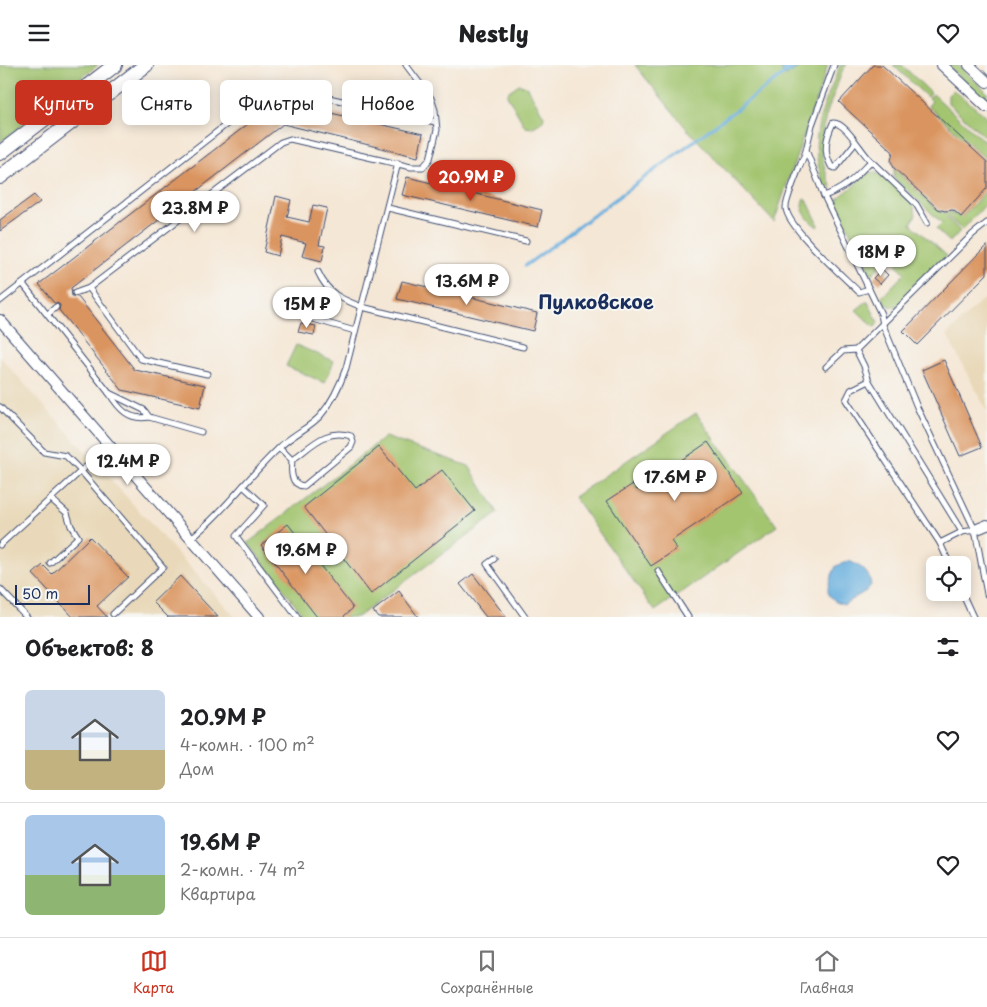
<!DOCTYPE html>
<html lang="ru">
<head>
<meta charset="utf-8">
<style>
  :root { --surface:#fff; --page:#f2f2f2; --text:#202124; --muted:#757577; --line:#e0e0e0; --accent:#c8321e }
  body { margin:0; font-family:"Playpen Sans",sans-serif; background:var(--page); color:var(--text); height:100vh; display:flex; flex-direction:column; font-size:19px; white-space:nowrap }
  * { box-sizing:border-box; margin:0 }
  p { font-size:16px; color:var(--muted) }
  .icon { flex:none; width:28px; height:28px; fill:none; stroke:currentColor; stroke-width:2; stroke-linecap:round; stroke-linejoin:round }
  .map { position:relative; height:552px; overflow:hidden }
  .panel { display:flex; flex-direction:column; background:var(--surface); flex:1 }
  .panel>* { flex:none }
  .banner { position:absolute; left:15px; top:15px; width:500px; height:45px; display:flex; gap:10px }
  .fabs { position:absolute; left:926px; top:491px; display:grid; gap:10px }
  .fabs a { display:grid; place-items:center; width:45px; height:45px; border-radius:8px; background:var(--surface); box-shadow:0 2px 12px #0003; font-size:25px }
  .scale { position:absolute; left:15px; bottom:12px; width:75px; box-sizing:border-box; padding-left:5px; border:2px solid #1b2f5e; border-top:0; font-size:14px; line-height:18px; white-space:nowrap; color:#1b2f5e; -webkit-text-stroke:4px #f6f6f2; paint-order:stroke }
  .price { position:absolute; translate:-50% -42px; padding:0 11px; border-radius:18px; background:#fff; color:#222; font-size:16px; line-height:32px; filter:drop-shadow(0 1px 2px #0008) }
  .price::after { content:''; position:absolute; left:50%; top:30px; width:15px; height:11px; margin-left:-8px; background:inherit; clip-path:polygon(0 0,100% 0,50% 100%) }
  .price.current { background:var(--accent); color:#fff }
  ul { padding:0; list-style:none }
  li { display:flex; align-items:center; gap:15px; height:125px; padding:0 25px }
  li+li { border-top:1px solid var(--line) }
  li span { display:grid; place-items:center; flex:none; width:140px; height:100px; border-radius:8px; color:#555 }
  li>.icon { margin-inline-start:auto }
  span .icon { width:60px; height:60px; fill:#fffc; stroke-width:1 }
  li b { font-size:21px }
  h2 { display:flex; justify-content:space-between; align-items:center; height:60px; padding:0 25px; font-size:21px }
  .pill { padding:0 18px; border-radius:8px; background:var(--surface); box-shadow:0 2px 12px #0003; font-size:18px; line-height:45px }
  .pill.current { background:var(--accent); color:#fff }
  header { display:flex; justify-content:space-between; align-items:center; height:65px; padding:0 25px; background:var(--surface); font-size:22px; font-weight:800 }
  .tab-bar { display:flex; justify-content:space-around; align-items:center; height:70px; border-top:1px solid var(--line); background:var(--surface); font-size:14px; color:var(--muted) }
  .tab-bar a { display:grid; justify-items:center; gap:2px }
  .tab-bar .current { color:var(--accent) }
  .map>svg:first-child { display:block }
  .built { fill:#e9d9ba }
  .green { fill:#a3c56f; stroke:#5f7a66 }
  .water { fill:#67afde; stroke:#416f9e }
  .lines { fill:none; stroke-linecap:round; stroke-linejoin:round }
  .stream { stroke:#67afde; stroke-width:3 }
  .building { fill:#da945f }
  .service-casing { stroke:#3c4b70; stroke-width:7 }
  .minor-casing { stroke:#3c4b70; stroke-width:12 }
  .secondary-casing { stroke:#3c4b70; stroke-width:16 }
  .service { stroke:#fff; stroke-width:5 }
  .minor { stroke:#fff; stroke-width:10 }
  .secondary { stroke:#fff; stroke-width:14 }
  .labels { text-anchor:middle; stroke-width:4; stroke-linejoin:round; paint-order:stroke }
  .district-label { font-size:19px; font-weight:bold; fill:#1b2f5e; stroke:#f6f6f2 }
</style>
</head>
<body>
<header><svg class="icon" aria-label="menu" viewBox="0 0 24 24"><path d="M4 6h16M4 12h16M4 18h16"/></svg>Nestly<svg class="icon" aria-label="heart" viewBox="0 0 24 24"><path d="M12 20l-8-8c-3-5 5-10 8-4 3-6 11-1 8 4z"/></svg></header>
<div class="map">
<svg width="987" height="552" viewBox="0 0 987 552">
  <rect width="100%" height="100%" fill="#f6f6f2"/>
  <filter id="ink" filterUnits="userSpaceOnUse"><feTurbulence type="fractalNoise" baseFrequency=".02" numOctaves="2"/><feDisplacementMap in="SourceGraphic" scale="10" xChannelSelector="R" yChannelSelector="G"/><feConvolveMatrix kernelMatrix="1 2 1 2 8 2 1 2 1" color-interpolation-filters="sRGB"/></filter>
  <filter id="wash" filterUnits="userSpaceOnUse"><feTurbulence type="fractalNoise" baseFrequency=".0096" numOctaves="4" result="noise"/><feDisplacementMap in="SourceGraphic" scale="20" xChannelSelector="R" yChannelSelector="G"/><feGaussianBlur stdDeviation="1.12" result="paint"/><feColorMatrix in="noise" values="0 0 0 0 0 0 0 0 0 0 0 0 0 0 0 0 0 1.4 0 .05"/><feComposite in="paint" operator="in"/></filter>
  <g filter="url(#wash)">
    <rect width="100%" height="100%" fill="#f5e7d5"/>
    <g class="built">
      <path d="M 987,233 L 987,347 L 947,270 L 981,236 Z"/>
      <path d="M 0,292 L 235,552 L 0,552 Z"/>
    </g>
    <g class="green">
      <path d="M 0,0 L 98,0 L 1,77 Z"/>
      <path d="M 635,0 L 828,0 L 774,157 L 686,63 Z"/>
      <path d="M 840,0 L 847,0 L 843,4 C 827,50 810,74 832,123 L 827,122 L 824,120 C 806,71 823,45 840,0 Z"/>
      <path d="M 893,0 L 902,0 L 931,28 L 927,32 Z"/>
      <path d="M 947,0 L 958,0 L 987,27 L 987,38 Z"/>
      <path d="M 519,19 L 526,21 L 544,51 L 543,56 L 532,63 L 525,62 L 507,30 L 509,26 Z"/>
      <path d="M 953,25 L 987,52 L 987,74 L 948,38 L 948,30 Z"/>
      <path d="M 933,29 L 987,79 L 987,95 L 928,41 L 932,36 L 929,33 Z"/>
      <path d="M 894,104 L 936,144 L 944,148 L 953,147 L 947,153 L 960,166 L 950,177 L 936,164 L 942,158 L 894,113 Z"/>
      <path d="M 872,107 L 882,110 L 913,139 L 916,150 L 911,159 L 947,191 L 897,241 L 893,242 L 885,239 L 882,232 L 905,208 L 889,192 L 871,210 L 837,140 L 838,133 L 851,123 L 865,110 Z"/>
      <path d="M 987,125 L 987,138 L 962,165 L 949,153 L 954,148 L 961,153 Z"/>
      <path d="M 804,133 L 807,135 L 819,160 L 818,162 C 809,157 798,144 804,133 Z"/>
      <path d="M 866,237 L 868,237 L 878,257 L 876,261 L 874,262 L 856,245 Z"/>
      <path d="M 296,280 L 334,296 L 325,318 L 286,301 Z"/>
      <path d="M 696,348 L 777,461 L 655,546 L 574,432 Z"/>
      <path d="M 385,372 L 469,401 L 498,448 L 357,552 L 305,552 L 248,478 Z"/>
    </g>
    <g class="water">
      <path d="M 783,0 L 802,0 L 786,11 L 783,10 L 781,4 Z"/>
      <path d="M 849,496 C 862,502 869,506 871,520 L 866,526 L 844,539 C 819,532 829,518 836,501 Z"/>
    </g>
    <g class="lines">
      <path class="stream" d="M 525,201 L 783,10"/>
    </g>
    <g id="blocks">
      <g class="building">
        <path d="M 873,0 L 882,0 L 987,97 L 987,123 L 961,152 L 953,145 L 945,146 L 938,144 L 894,103 L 891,96 L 893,87 L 839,37 Z"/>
        <path d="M 278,36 L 423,69 L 418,92 L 283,59 L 71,223 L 72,231 L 78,232 L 135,305 L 205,320 L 200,343 L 122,325 L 59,245 L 60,240 L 57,238 L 54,238 L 39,219 Z"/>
        <path d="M 407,112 L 542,145 L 538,162 L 402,130 Z"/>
        <path d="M 34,130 L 40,137 L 0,166 L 0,155 Z"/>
        <path d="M 276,131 L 291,135 L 287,152 L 309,157 L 313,140 L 327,143 L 319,180 L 325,181 L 322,196 L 302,191 L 306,178 L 282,172 L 278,191 L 264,187 Z"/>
        <path d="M 987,180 L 987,209 L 917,280 L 903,266 Z"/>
        <path d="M 882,204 L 888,210 L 880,219 L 873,213 Z"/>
        <path d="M 402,216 L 537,248 L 533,266 L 397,234 Z"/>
        <path d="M 301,258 L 316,261 L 314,270 L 298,267 Z"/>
        <path d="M 944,295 L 982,382 L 960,391 L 922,305 Z"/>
        <path d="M 708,377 L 743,428 L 671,476 L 677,484 L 651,501 L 607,436 L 633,419 L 637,425 Z"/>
        <path d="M 379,382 L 415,426 L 442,405 L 475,446 L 371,529 L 304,442 Z"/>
        <path d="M 288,459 L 353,543 L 343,552 L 317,552 L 261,480 Z"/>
        <path d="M 90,472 L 128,512 L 97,541 L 107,552 L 73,552 L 33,509 L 43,500 L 52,509 Z"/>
        <path d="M 473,509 L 506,552 L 486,552 L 460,519 Z"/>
        <path d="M 180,511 L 218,552 L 168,552 L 153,537 Z"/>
        <path d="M 399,526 L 418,552 L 378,552 L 373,546 Z"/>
      </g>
    </g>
  </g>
  <g filter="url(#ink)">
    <use href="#blocks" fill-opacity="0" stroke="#3c4b70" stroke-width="1"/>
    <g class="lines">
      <defs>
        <g id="service">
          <path d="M 834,0 L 812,60 L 806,85 L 824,131 L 881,249 L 883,260 L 917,342 L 975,465 L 987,529"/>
          <path d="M 806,86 C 802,96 785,136 786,143 C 787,162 844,212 859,227 L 869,224"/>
          <path d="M 871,96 L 916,139 L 927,158"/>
          <path d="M 824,131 C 847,123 855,112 871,96 C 861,87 846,57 833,58 C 826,73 823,86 831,101 L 835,103 L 856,77"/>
          <path d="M 388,143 L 526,176"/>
          <path d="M 318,207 C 328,229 341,234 362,242 L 523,282"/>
          <path d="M 23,219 L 109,328 C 119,344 129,356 149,352"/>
          <path d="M 75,228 L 89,223"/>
          <path d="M 0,236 L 259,34 L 274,25 L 289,24 L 435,57"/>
          <path d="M 48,249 L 56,242"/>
          <path d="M 313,254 L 355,266"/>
          <path d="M 826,302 L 843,286 L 856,285"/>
          <path d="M 207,309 L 141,294 L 89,223 L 281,77 L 290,74 L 411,102 L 423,102 L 430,94 L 437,65 L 435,45 L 431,33 L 406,0"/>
          <path d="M 869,316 L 851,325 L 846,335 L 940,478 L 962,467"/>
          <path d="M 109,328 L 144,345 L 149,352 L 201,367"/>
          <path d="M 0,342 L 44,387 L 66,391 L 81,406 L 163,502 L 113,549"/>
          <path d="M 278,384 L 283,386 L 292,395 C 291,406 290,420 304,421 L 351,382 L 353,377 L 351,371 C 325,363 312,381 292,395"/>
          <path d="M 243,421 L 264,440 L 236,471 L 297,552"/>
          <path d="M 975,465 L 962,467 L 869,316 L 864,301 L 856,285 L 973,169 L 987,158"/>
          <path d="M 191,473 C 224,447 248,412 279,383 C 291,370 310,363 321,350 C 333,336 340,320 346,303 L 398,98"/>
          <path d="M 940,478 L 950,500"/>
          <path d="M 0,480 L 81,406 L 110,382"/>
          <path d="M 494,494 L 487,499 L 525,552"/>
          <path d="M 50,498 L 78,472 L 71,461 L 67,448 L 51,434"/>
          <path d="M 658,506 L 688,552"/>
          <path d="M 0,524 L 27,552"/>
          <path d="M 962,528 L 973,552"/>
        </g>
        <g id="minor">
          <path d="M 942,0 L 987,42"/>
          <path d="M 969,0 L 987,17"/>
          <path d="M 0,255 L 259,552"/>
          <path d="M 975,465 L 987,460"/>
        </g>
        <g id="secondary">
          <path d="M 0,88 L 115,0"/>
          <path d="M 0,112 L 146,0"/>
        </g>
      </defs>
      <use href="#service" class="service-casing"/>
      <use href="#minor" class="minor-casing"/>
      <use href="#secondary" class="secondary-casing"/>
      <use href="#service" class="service"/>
      <use href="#minor" class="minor"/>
      <use href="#secondary" class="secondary"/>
    </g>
  </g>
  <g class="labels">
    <g class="district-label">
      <text x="596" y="244">Пулковское</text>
    </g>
  </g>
</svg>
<div class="fabs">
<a><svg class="icon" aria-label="locate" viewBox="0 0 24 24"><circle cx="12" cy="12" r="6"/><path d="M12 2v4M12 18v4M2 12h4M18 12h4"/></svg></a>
</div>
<div class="scale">50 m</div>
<b class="price current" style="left:471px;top:137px">20.9M ₽</b>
<b class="price" style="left:195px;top:168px">23.8M ₽</b>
<b class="price" style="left:881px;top:212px">18M ₽</b>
<b class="price" style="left:467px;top:241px">13.6M ₽</b>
<b class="price" style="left:307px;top:264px">15M ₽</b>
<b class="price" style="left:128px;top:421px">12.4M ₽</b>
<b class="price" style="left:675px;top:437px">17.6M ₽</b>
<b class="price" style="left:306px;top:510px">19.6M ₽</b>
<div class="banner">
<a class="pill current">Купить</a>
<a class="pill">Снять</a>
<a class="pill">Фильтры</a>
<a class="pill">Новое</a>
</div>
</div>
<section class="panel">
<h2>Объектов: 8<svg class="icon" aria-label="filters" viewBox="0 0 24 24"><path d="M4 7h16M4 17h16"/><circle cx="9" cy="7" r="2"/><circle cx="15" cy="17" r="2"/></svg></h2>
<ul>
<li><span style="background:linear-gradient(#c9d6e8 60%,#c2b280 0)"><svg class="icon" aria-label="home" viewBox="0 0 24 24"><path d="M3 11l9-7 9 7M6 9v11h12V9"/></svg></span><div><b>20.9M ₽</b><p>4-комн. · 100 m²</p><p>Дом</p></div><svg class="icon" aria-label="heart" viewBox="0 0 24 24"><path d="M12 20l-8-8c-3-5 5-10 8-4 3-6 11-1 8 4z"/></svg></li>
<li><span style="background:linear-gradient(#a9c7e8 60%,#8fb573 0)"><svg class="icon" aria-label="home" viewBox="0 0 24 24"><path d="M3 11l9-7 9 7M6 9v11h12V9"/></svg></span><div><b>19.6M ₽</b><p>2-комн. · 74 m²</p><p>Квартира</p></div><svg class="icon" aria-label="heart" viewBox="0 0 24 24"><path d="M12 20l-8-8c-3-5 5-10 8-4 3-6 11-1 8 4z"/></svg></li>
</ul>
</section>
<nav class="tab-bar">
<a class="current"><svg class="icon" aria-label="map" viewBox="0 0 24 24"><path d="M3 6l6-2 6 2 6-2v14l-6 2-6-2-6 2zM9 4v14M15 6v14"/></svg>Карта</a>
<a><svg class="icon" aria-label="saved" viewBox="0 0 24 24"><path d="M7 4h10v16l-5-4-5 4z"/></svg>Сохранённые</a>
<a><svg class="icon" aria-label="home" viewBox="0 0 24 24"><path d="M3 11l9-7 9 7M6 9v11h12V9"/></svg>Главная</a>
</nav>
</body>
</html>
